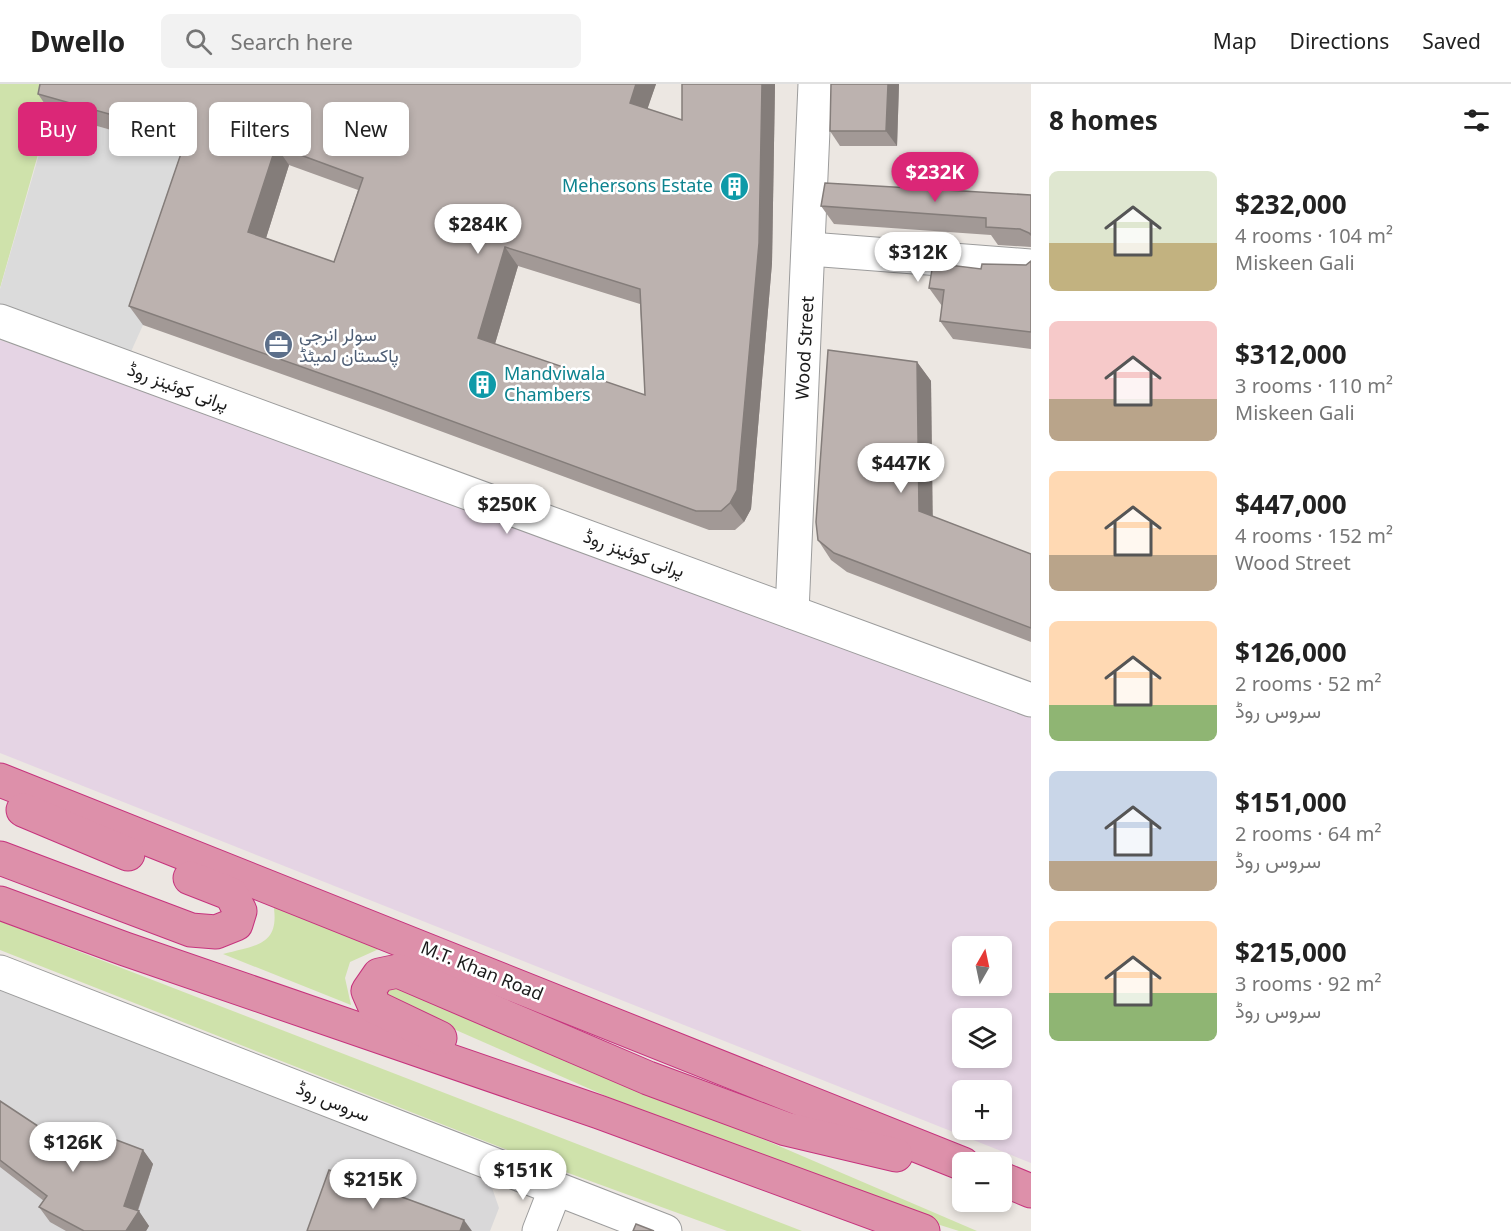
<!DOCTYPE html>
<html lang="en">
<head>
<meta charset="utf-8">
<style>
  :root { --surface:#fff; --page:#f2f2f2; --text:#222; --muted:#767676; --line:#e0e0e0; --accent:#db2777 }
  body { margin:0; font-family:"Noto Sans",Vazirmatn,sans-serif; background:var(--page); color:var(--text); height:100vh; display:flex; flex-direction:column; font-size:22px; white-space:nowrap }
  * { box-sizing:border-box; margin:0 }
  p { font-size:20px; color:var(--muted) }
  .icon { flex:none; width:33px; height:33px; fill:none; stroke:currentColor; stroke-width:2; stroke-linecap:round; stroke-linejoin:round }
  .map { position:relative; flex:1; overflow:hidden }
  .drawer { display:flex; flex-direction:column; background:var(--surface); width:480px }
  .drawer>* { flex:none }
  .hud { position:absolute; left:18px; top:18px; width:570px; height:54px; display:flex; gap:12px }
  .needle { width:39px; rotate:9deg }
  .fabs { position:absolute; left:952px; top:852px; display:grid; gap:12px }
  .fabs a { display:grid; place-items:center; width:60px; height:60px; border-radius:9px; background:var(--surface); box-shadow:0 3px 9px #0003; font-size:30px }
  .price { position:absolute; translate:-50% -51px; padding:0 14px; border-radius:21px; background:#fff; color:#222; font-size:20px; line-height:39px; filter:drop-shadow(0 2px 3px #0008) }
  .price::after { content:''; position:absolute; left:50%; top:36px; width:18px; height:14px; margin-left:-9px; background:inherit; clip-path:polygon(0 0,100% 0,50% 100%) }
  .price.on { background:var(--accent); color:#fff }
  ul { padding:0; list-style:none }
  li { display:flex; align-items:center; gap:18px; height:150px; padding:0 18px }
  li span { display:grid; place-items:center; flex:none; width:168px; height:120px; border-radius:9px; color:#555 }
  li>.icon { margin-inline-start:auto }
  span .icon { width:72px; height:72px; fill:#fffc; stroke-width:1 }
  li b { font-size:26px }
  h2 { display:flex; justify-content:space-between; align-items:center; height:72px; padding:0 18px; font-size:26px }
  .tag { padding:0 21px; border-radius:9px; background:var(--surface); box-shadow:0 3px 9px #0003; font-size:21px; line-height:54px }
  .tag.on { background:var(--accent); color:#fff }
  header { display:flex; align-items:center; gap:36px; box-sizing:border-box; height:84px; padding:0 30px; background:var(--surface); border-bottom:2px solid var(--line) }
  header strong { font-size:28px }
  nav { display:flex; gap:33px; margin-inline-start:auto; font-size:21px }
  .search { width:420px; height:54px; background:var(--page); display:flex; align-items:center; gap:15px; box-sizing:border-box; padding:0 21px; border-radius:9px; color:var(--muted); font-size:22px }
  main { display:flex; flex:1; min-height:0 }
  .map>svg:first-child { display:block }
  .residential { fill:#d9d8d9 }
  .industrial { fill:#e5d4e4; fill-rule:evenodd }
  .grass { fill:#cfe2ab }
  .parking { fill:#dbdbdb }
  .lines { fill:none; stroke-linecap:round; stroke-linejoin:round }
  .minor-casing { stroke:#9c9c9c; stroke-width:35 }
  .highway-casing { stroke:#c6337d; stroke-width:35 }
  .minor { stroke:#fff; stroke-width:33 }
  .highway { stroke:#dd90aa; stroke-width:33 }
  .wall { fill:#a29996; fill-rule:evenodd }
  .shaded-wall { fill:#847d7a }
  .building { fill:#bcb2af; stroke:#847d7a; stroke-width:1.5; fill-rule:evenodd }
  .labels { text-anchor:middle; stroke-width:5; stroke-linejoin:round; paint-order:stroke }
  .culture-label { font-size:18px; fill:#0d838f; stroke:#fff; text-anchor:end }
  .service-label { font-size:18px; fill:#4e5e75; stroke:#fff; text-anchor:start }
  .street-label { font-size:18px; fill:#1b1b1b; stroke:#fff }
</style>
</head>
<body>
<header>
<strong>Dwello</strong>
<div class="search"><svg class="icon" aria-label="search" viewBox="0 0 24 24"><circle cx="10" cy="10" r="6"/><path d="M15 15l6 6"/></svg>Search here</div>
<nav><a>Map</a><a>Directions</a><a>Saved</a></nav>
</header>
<main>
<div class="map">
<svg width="1031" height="1147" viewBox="0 0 1031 1147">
  <rect width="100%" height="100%" fill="#ece7e2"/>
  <path class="residential" d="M 0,904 L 490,1098 L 499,1124 L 490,1147 L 0,1147 Z"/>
  <path class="industrial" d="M 0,256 L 1031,616 L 1031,1079 L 0,669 ZM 963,862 L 1002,862 L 1002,902 L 963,902 ZM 963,934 L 1002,934 L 1002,974 L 963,974 ZM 963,1006 L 1002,1006 L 1002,1046 L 963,1046 Z"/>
  <g class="grass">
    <path d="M 0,0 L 58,0 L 0,204 Z"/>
    <path d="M 273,818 L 390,860 L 350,878 L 345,894 L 351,921 L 223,870 C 258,861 281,861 273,818 Z"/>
    <path d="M 0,837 L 802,1147 L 727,1147 L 530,1075 L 0,866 Z"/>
    <path d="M 385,898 L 396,898 L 977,1147 L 959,1147 L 797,1096 L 383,914 Z"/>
  </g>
  <path class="parking" d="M 51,29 L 201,71 L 143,241 L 124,283 L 0,237 L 0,205 Z"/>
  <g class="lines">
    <defs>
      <g id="minor">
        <path d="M 810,165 L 1031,182"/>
        <path d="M 0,237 L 1031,616"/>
        <path d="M 792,528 L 815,0"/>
        <path d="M 0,888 L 665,1147"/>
        <path d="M 539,1147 L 555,1106"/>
      </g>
      <g id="highway">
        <path d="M 0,696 L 963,1080"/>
        <path d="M 23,726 L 128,770"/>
        <path d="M 0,774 L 191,846 L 216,848 L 236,840 L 240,827 L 231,810 L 190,794"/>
        <path d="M 0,819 L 125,865 L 599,1028 L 923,1147"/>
        <path d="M 440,954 L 375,923 L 368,907 L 379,891 L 398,887 L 648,994 L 786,1045 L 896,1071"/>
        <path d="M 1002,1095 L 1031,1107"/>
      </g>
    </defs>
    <use href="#minor" class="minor-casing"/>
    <use href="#highway" class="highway-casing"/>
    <use href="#minor" class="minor"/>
    <use href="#highway" class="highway"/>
  </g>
  <g class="wall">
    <path d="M 40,0 L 656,0 L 647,25 L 682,36 L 682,0 L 775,0 L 772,179 L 751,425 L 744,438 L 735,446 L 709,446 L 386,327 L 143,241 L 129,222 L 182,66 L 51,29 L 38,10 ZM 289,81 L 358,106 L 334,178 L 266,154 ZM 518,182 L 640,220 L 645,311 L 495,260 Z"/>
    <path d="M 899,0 L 897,62 L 840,62 L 830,47 Z"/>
    <path d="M 1031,111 L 1031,163 L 998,161 L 991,151 L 834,140 L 821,122 Z"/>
    <path d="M 1031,177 L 1031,265 L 953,255 L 940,237 L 942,222 L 929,204 L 981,185 L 1026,181 Z"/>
    <path d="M 917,278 L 931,297 L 932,432 L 1031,470 L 1031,558 L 847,488 L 831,476 L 818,456 Z"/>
    <path d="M 0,1017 L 71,1064 L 97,1054 L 143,1066 L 153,1080 L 138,1127 L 149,1142 L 146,1147 L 66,1147 L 50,1138 L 39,1123 L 44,1117 L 0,1083 Z"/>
  </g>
  <g class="shaded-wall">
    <path d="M 636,0 L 656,0 L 643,38 L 630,19 Z"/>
    <path d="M 762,0 L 775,0 L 772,179 L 751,425 L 744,438 L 730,419 Z"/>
    <path d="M 888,0 L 899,0 L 897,62 L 886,47 Z"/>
    <path d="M 276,62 L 289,81 L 262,167 L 248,148 Z"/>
    <path d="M 505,163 L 518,182 L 491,273 L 478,254 Z"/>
    <path d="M 917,278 L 931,297 L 933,446 L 919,427 Z"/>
    <path d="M 143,1066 L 153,1080 L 136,1131 L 139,1127 L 149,1142 L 146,1147 L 126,1147 L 124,1122 Z"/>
    <path d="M 464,1136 L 472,1147 L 460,1147 Z"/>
  </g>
  <g class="building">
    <path d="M 40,0 L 636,0 L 630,19 L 682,36 L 682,0 L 762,0 L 759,159 L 737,406 L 730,419 L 721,427 L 696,427 L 373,308 L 129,222 L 187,52 L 38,10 ZM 276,62 L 363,94 L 334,178 L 248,148 ZM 505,163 L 640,205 L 645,311 L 478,254 Z"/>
    <path d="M 831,0 L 888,0 L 886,47 L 830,47 Z"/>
    <path d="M 825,99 L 1031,111 L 1031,151 L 1029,149 L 1020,145 L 986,143 L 986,134 L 821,122 Z"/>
    <path d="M 1031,177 L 1031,248 L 940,237 L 944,206 L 929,204 L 933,179 L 981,185 L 982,180 L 1026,181 Z"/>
    <path d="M 828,266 L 917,278 L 919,427 L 1031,470 L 1031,544 L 834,469 L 818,456 L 816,438 Z"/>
    <path d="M 0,1017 L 71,1064 L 77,1047 L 97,1054 L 98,1049 L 143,1066 L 124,1122 L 139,1127 L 126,1147 L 84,1147 L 39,1123 L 47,1112 L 0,1076 Z"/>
    <path d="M 329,1086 L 464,1136 L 460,1147 L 307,1147 Z"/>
    <path d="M 636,1140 L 654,1147 L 633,1147 Z"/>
  </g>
  <defs>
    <symbol id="building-disc" viewBox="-11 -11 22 22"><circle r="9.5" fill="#0f9aa8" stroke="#fff"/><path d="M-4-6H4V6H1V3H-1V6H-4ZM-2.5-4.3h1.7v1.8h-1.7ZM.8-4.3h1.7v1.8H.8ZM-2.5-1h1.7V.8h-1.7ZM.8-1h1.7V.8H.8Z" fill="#fff"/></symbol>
    <symbol id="office-disc" viewBox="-11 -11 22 22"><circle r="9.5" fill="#5c6f8a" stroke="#fff"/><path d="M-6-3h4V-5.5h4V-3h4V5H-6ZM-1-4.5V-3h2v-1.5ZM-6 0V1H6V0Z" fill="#fff"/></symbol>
  </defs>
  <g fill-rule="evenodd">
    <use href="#building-disc" x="718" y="86" width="33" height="33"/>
    <use href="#office-disc" x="262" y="244" width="33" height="33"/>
    <use href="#building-disc" x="466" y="284" width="33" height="33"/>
  </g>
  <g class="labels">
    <g class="culture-label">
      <text x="713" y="108">Mehersons Estate</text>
      <text x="504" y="296" text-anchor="start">Mandviwala<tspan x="504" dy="21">Chambers</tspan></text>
    </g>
    <g class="service-label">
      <text x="299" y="257">سولر انرجی<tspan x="299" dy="21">پاکستان لمیٹڈ</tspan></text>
    </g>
    <g class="street-label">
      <text transform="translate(805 264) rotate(-87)" y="6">Wood Street</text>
      <text transform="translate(178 303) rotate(20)" y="6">پرانی کوئینز روڈ</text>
      <text transform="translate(634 470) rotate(20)" y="6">پرانی کوئینز روڈ</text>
      <text transform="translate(482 887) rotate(22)" y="6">M.T. Khan Road</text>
      <text transform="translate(333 1018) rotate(22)" y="6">سروس روڈ</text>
    </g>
  </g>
</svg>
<div class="fabs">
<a><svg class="needle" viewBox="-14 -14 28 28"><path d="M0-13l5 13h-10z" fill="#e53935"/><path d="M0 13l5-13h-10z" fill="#767676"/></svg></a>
<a><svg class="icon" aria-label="layers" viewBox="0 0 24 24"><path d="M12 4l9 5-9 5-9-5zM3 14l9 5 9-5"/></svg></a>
<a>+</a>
<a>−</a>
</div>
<b class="price on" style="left:935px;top:119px">$232K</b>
<b class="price" style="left:478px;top:171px">$284K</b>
<b class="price" style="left:918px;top:199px">$312K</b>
<b class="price" style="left:901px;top:410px">$447K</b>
<b class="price" style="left:507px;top:451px">$250K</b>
<b class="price" style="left:73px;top:1089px">$126K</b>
<b class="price" style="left:523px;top:1117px">$151K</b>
<b class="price" style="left:373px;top:1126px">$215K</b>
<div class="hud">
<a class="tag on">Buy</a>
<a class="tag">Rent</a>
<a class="tag">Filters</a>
<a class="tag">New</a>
</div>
</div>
<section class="drawer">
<h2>8 homes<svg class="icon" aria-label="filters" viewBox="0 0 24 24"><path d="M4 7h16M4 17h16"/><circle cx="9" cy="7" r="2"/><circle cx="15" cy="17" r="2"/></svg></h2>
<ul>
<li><span style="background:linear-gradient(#dfe7d0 60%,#c2b280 0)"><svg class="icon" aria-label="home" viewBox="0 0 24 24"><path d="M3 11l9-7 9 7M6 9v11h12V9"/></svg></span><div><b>$232,000</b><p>4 rooms · 104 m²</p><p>Miskeen Gali</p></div></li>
<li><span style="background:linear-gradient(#f6c9c9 65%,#b9a48a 0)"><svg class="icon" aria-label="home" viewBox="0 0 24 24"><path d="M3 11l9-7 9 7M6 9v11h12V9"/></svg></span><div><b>$312,000</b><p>3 rooms · 110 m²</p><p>Miskeen Gali</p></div></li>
<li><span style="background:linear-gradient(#ffd9b3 70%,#b9a48a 0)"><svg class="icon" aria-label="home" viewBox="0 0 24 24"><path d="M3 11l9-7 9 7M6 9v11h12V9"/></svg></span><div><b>$447,000</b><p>4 rooms · 152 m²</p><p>Wood Street</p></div></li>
<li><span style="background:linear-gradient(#ffd9b3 70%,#8fb573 0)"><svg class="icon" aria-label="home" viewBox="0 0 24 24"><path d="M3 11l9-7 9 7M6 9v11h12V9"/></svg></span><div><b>$126,000</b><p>2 rooms · 52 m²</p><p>سروس روڈ</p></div></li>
<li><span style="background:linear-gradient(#c9d6e8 75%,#b9a48a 0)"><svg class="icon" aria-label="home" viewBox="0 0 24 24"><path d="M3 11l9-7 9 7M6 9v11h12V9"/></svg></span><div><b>$151,000</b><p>2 rooms · 64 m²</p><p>سروس روڈ</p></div></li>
<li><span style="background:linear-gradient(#ffd9b3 60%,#8fb573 0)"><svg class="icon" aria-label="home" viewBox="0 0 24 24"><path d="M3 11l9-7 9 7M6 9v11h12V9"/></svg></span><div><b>$215,000</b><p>3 rooms · 92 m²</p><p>سروس روڈ</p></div></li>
</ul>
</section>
</main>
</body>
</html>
